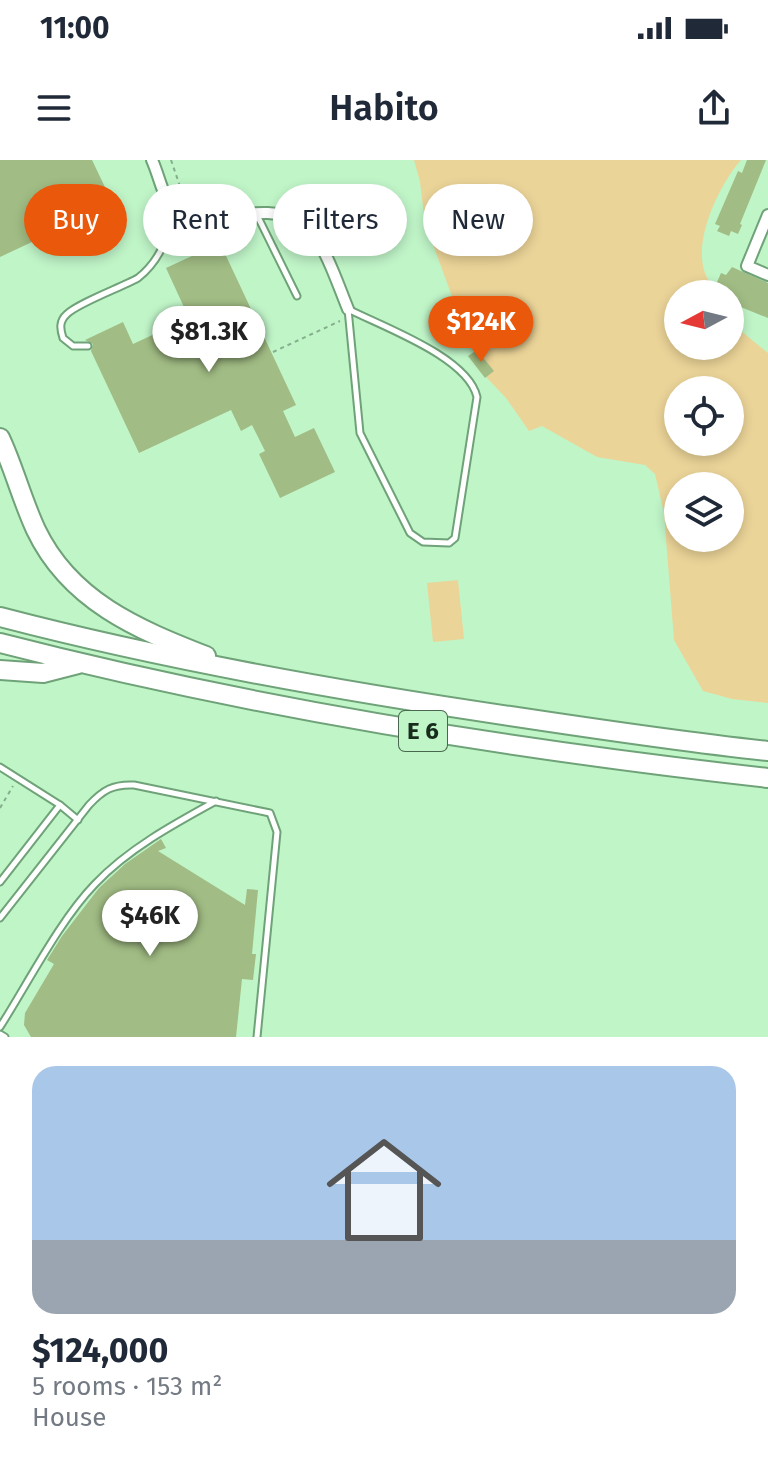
<!DOCTYPE html>
<html lang="en">
<head>
<meta charset="utf-8">
<style>
  :root { --surface:#fff; --page:#f2f2f3; --text:#1f2937; --muted:#747a83; --line:#e0e1e3; --accent:#ea580c }
  body { margin:0; font-family:"Fira Sans",sans-serif; background:var(--page); color:var(--text); height:100vh; display:flex; flex-direction:column; font-size:30px; white-space:nowrap }
  * { box-sizing:border-box; margin:0 }
  p { font-size:26px; color:var(--muted) }
  .icon { flex:none; width:44px; height:44px; fill:none; stroke:currentColor; stroke-width:2; stroke-linecap:round; stroke-linejoin:round }
  .map { position:relative; height:877px; overflow:hidden }
  .sheet { display:flex; flex-direction:column; background:var(--surface); flex:1 }
  .sheet>* { flex:none }
  .top-card { position:absolute; left:24px; top:24px; width:720px; height:72px; display:flex; gap:16px }
  .needle { width:52px; rotate:263deg }
  .controls { position:absolute; left:664px; top:120px; display:grid; gap:16px }
  .controls a { display:grid; place-items:center; width:80px; height:80px; border-radius:50%; background:var(--surface); box-shadow:0 4px 12px #0003; font-size:40px }
  .price { position:absolute; translate:-50% -68px; padding:0 18px; border-radius:28px; background:#fff; color:#222; font-size:26px; line-height:52px; filter:drop-shadow(0 2px 4px #0008) }
  .price::after { content:''; position:absolute; left:50%; top:48px; width:24px; height:18px; margin-left:-12px; background:inherit; clip-path:polygon(0 0,100% 0,50% 100%) }
  .price.active { background:var(--accent); color:#fff }
  ul { padding:0; list-style:none }
  li { display:grid; align-content:center; gap:16px; height:424px; padding:0 32px }
  li+li { border-top:2px solid var(--line) }
  li span { display:grid; place-items:center; height:248px; border-radius:24px; color:#555 }
  li>.icon { margin-inline-start:auto }
  span .icon { width:144px; height:144px; fill:#fffc; stroke-width:1 }
  li b { font-size:34px }
  .pill { padding:0 28px; border-radius:36px; background:var(--surface); box-shadow:0 4px 12px #0003; font-size:28px; line-height:72px }
  .pill.active { background:var(--accent); color:#fff }
  .status { display:flex; justify-content:space-between; align-items:center; height:56px; padding:0 40px; background:var(--surface); direction:ltr }
  .status svg { height:22px; fill:currentColor }
  header { display:flex; justify-content:space-between; align-items:center; height:104px; padding:0 32px; background:var(--surface); font-size:36px; font-weight:600 }
  .map>svg:first-child { display:block }
  .green { fill:#ebd498; fill-rule:evenodd }
  .building { fill:#a1bc84 }
  .lines { fill:none; stroke-linecap:round; stroke-linejoin:round }
  .service-casing { stroke:#6fa278; stroke-width:9 }
  .minor-casing { stroke:#6fa278; stroke-width:14 }
  .motorway-casing { stroke:#6fa278; stroke-width:22 }
  .path { stroke:#85af8c; stroke-width:2; stroke-dasharray:4 4; stroke-linecap:butt }
  .service { stroke:#fff; stroke-width:5 }
  .minor { stroke:#fff; stroke-width:10 }
  .motorway { stroke:#fff; stroke-width:18 }
  .labels { text-anchor:middle; stroke-width:7; stroke-linejoin:round; paint-order:stroke }
  .shield { fill:#c0f5c8; stroke:#4a684f; stroke-width:2 }
  .shield-label { font-size:24px; font-weight:bold; fill:#172c1b }
</style>
</head>
<body>
<div class="status"><b>11:00</b><svg viewBox="0 0 49 12"><path d="M0 12V9h3v3zM5 12V6h3v6zM10 12V3h3v9zM15 12V0h3v12zM26 1h20v11H26zM47 4h2v5h-2z"/></svg></div>
<header><svg class="icon" aria-label="menu" viewBox="0 0 24 24"><path d="M4 6h16M4 12h16M4 18h16"/></svg>Habito<svg class="icon" aria-label="share" viewBox="0 0 24 24"><path d="M12 15V3M7 8l5-5 5 5M5 13v7h14v-7"/></svg></header>
<div class="map">
<svg width="768" height="877" viewBox="0 0 768 877">
  <rect width="100%" height="100%" fill="#c0f5c8"/>
  <g class="green">
    <path d="M 414,0 L 741,0 C 717,27 682,100 716,129 L 708,134 L 678,134 L 678,186 L 730,186 L 730,162 L 768,193 L 768,543 L 732,539 L 703,531 L 674,480 L 664,353 L 655,314 L 645,305 L 597,297 L 542,266 L 529,271 L 506,238 L 487,218 L 467,177 L 425,63 L 420,22 ZM 678,230 L 730,230 L 730,282 L 678,282 ZM 678,326 L 730,326 L 730,378 L 678,378 Z"/>
    <path d="M 458,420 L 464,479 L 433,482 L 427,423 Z"/>
  </g>
  <g class="building">
    <path d="M 0,0 L 92,0 L 113,44 L 0,97 Z"/>
    <path d="M 747,0 L 766,0 L 740,64 L 742,65 L 738,74 L 731,71 L 729,76 L 717,71 L 720,66 L 715,64 L 738,11 L 742,13 Z"/>
    <path d="M 220,83 L 296,245 L 283,251 L 295,277 L 314,268 L 335,312 L 280,338 L 259,294 L 265,291 L 252,265 L 241,271 L 231,250 L 139,293 L 91,191 L 93,184 L 85,180 L 123,162 L 133,184 L 189,158 L 166,108 Z"/>
    <path d="M 732,107 L 768,123 L 768,158 L 731,143 L 733,138 L 730,134 L 714,129 L 721,113 L 726,115 Z"/>
    <path d="M 477,190 L 494,211 L 485,218 L 468,196 Z"/>
    <path d="M 161,679 L 166,688 L 158,691 L 245,745 L 247,729 L 258,730 L 252,794 L 256,794 L 253,820 L 242,819 L 236,877 L 31,877 L 24,865 L 25,853 L 54,804 L 47,800 L 62,776 L 99,728 L 125,704 Z"/>
  </g>
  <g class="lines">
    <defs>
      <g id="service">
        <path d="M 256,53 L 297,136"/>
        <path d="M 348,149 C 383,167 468,197 477,237 L 455,378 L 449,383 L 423,382 L 410,373 L 360,273 Z"/>
        <path d="M 88,186 L 73,186 L 63,178 C 60,169 59,161 67,154 C 78,143 122,127 138,118 C 161,100 168,76 175,48"/>
        <path d="M 0,607 L 60,645 L 78,660"/>
        <path d="M 0,722 L 60,645"/>
        <path d="M 0,758 L 89,645 C 103,630 113,624 134,625 L 270,653 L 277,672 L 257,877"/>
        <path d="M 0,867 C 28,823 60,760 95,724 C 128,689 174,664 216,641"/>
        <path d="M 0,874 L 5,877"/>
      </g>
      <g id="minor">
        <path d="M 152,0 C 157,11 160,24 165,35 C 183,70 237,51 268,53 C 278,54 289,54 298,59 C 322,73 337,123 348,149"/>
        <path d="M 768,55 L 747,106 L 768,115"/>
      </g>
      <g id="motorway">
        <path d="M 0,278 C 14,308 22,340 36,370 C 70,441 137,469 206,496"/>
        <path d="M 0,457 C 168,501 339,531 510,556 C 596,569 682,582 768,591"/>
        <path d="M 0,483 C 252,548 509,589 768,618"/>
        <path d="M 0,510 L 43,513 L 78,504"/>
      </g>
    </defs>
    <use href="#service" class="service-casing"/>
    <use href="#minor" class="minor-casing"/>
    <use href="#motorway" class="motorway-casing"/>
    <g class="path">
      <path d="M 171,0 L 184,38 L 199,43 L 232,43"/>
      <path d="M 273,192 L 340,161"/>
      <path d="M 0,648 L 13,626"/>
    </g>
    <use href="#service" class="service"/>
    <use href="#minor" class="minor"/>
    <use href="#motorway" class="motorway"/>
  </g>
  <g class="labels">
    <rect class="shield" x="399" y="551" width="48" height="40" rx="6"/>
    <g class="shield-label">
      <text x="423" y="579">E 6</text>
    </g>
  </g>
</svg>
<div class="controls">
<a><svg class="needle" viewBox="-14 -14 28 28"><path d="M0-13l5 13h-10z" fill="#e53935"/><path d="M0 13l5-13h-10z" fill="#747a83"/></svg></a>
<a><svg class="icon" aria-label="locate" viewBox="0 0 24 24"><circle cx="12" cy="12" r="6"/><path d="M12 2v4M12 18v4M2 12h4M18 12h4"/></svg></a>
<a><svg class="icon" aria-label="layers" viewBox="0 0 24 24"><path d="M12 4l9 5-9 5-9-5zM3 14l9 5 9-5"/></svg></a>
</div>
<b class="price active" style="left:481px;top:204px">$124K</b>
<b class="price" style="left:209px;top:214px">$81.3K</b>
<b class="price" style="left:150px;top:798px">$46K</b>
<div class="top-card">
<a class="pill active">Buy</a>
<a class="pill">Rent</a>
<a class="pill">Filters</a>
<a class="pill">New</a>
</div>
</div>
<section class="sheet">
<ul>
<li><span style="background:linear-gradient(#a9c7e8 70%,#9aa5b1 0)"><svg class="icon" aria-label="home" viewBox="0 0 24 24"><path d="M3 11l9-7 9 7M6 9v11h12V9"/></svg></span><div><b>$124,000</b><p>5 rooms · 153 m²</p><p>House</p></div></li>
</ul>
</section>
</body>
</html>
